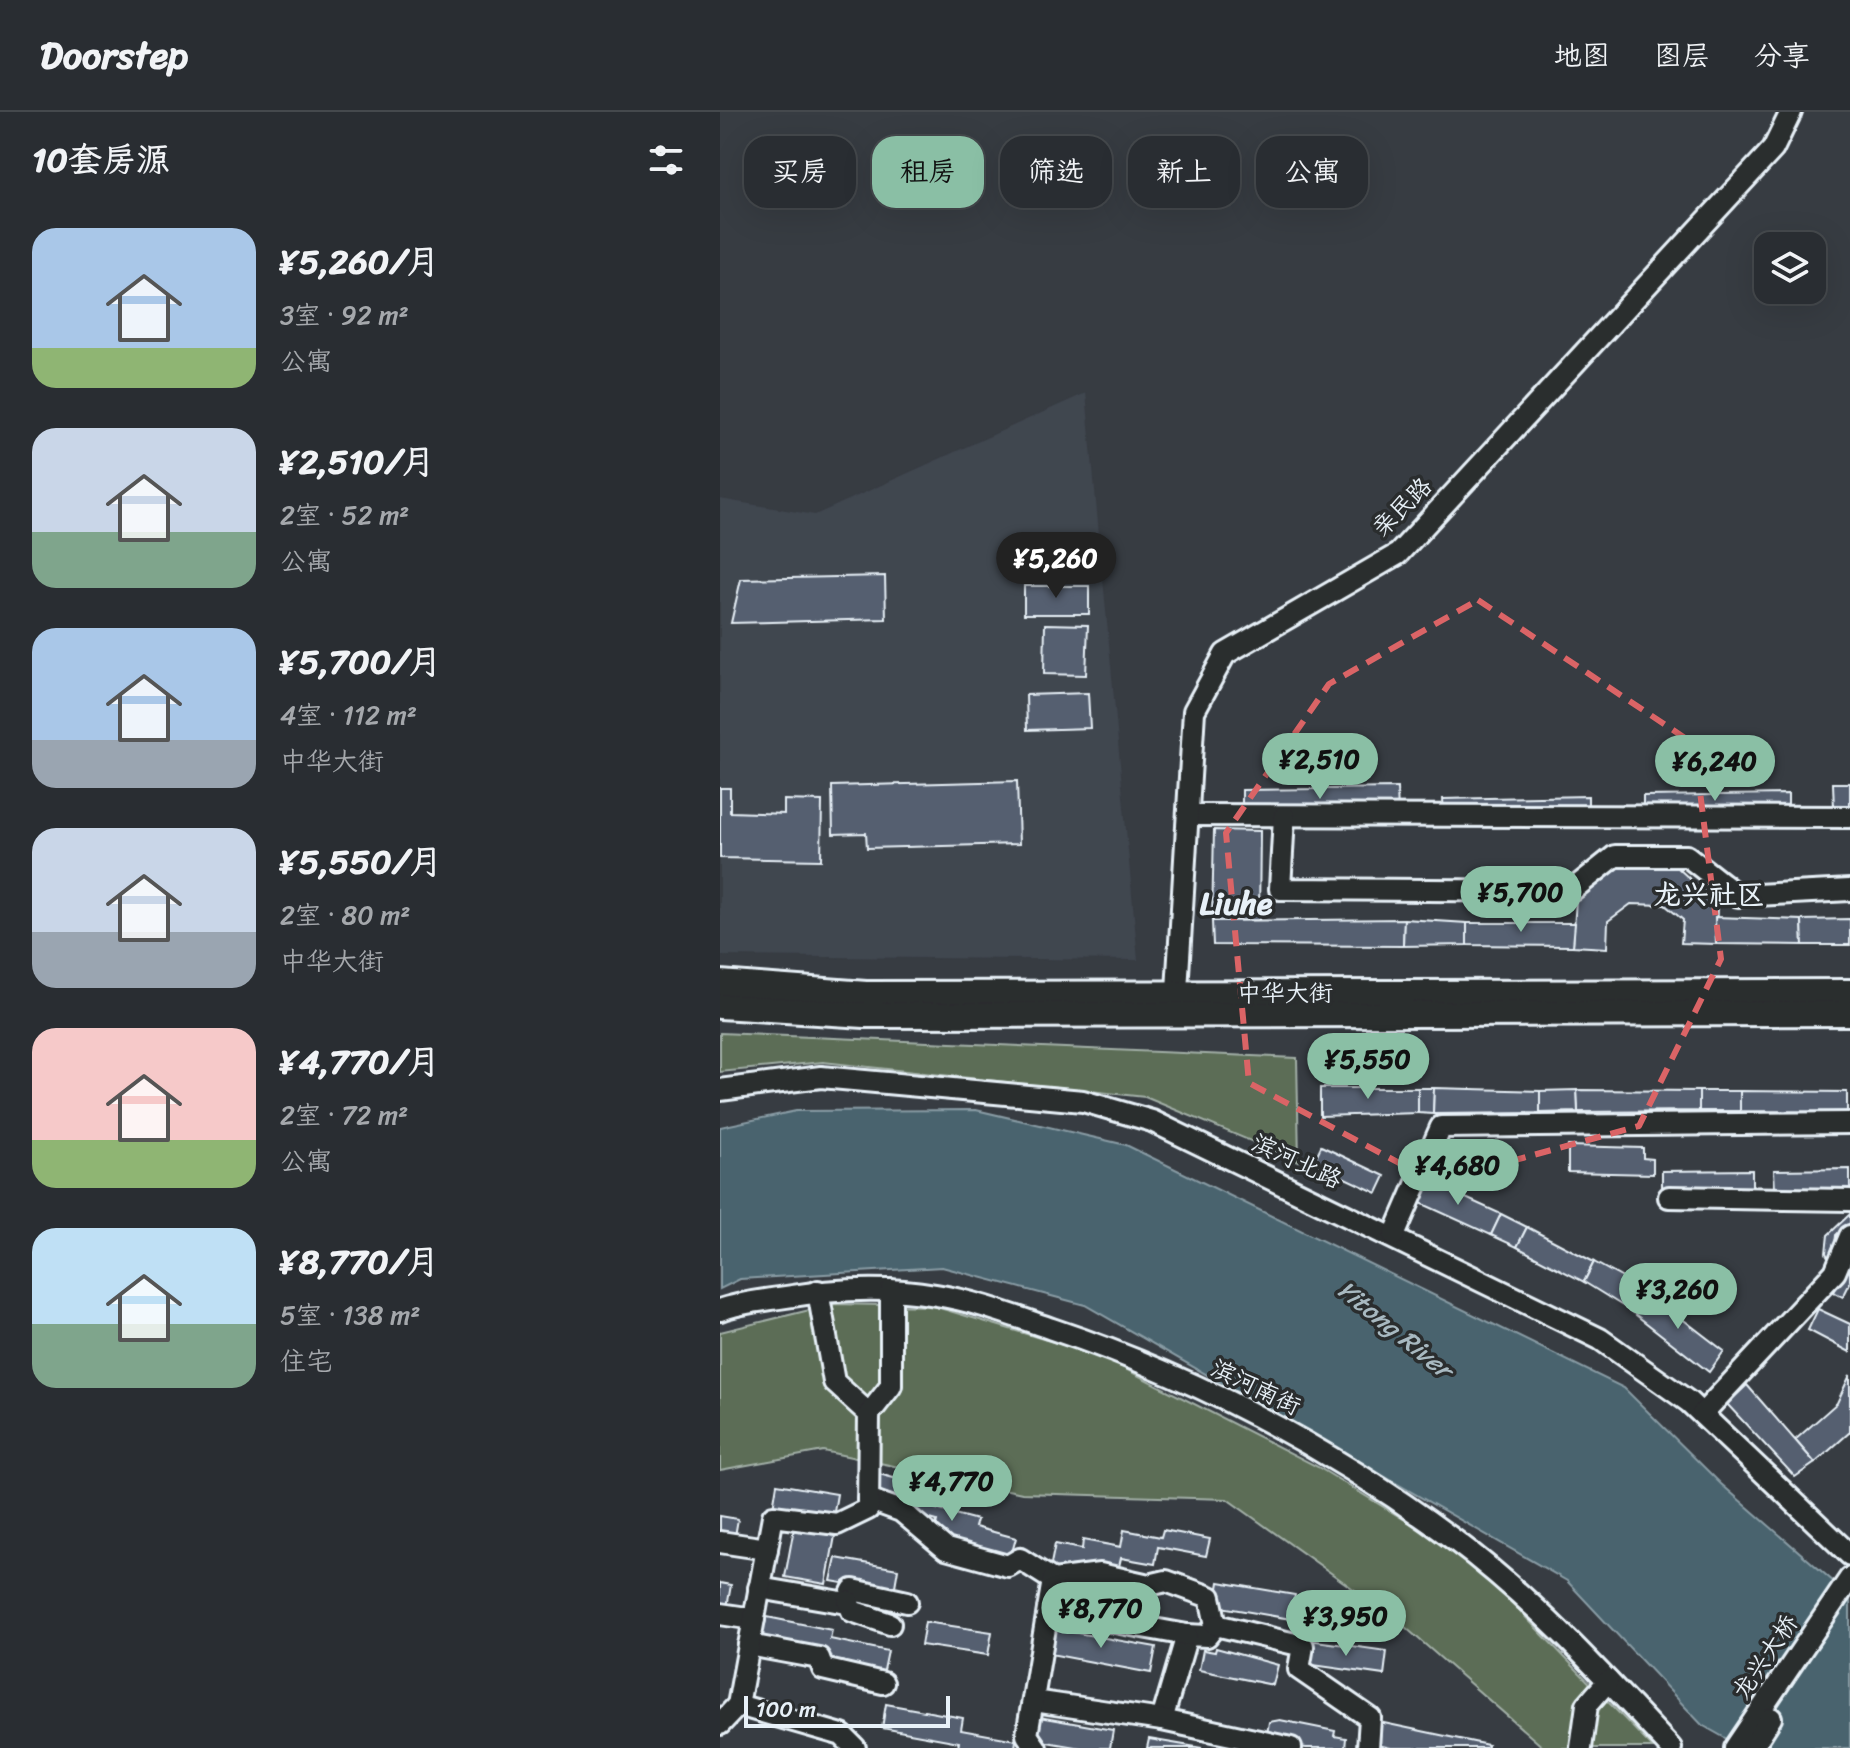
<!DOCTYPE html>
<html lang="zh">
<head>
<meta charset="utf-8">
<style>
  :root { --surface:#292d32; --page:#35393e; --text:#f1f3f6; --muted:#a5a8ac; --line:#45494d; --accent:#8abfa5 }
  body { margin:0; font-family:Sriracha,"LXGW WenKai TC",sans-serif; background:var(--page); color:var(--text); height:100vh; display:flex; flex-direction:column; font-size:30px; white-space:nowrap }
  * { box-sizing:border-box; margin:0 }
  p { font-size:26px; color:var(--muted) }
  .icon { flex:none; width:44px; height:44px; fill:none; stroke:currentColor; stroke-width:2; stroke-linecap:round; stroke-linejoin:round }
  .map { position:relative; flex:1; overflow:hidden }
  .sheet { display:flex; flex-direction:column; background:var(--surface); width:720px }
  .sheet>* { flex:none }
  .guide { position:absolute; left:24px; top:24px; width:760px; height:72px; display:flex; gap:16px }
  .controls { position:absolute; left:1034px; top:120px; display:grid; gap:16px }
  .controls a { display:grid; place-items:center; width:72px; height:72px; border-radius:16px; background:var(--surface); box-shadow:0 8px 32px #0002,0 0 0 2px var(--line); font-size:40px }
  .scale { position:absolute; left:24px; bottom:20px; width:206px; box-sizing:border-box; padding-left:8px; border:4px solid #e8f1f8; border-top:0; font-size:22px; line-height:28px; white-space:nowrap; color:#e8f1f8; -webkit-text-stroke:6px #2a2d2e; paint-order:stroke }
  .price { position:absolute; translate:-50% -68px; padding:0 18px; border-radius:28px; background:var(--accent); color:#111; font-size:26px; line-height:52px; filter:drop-shadow(0 2px 4px #0008) }
  .price::after { content:''; position:absolute; left:50%; top:48px; width:24px; height:18px; margin-left:-12px; background:inherit; clip-path:polygon(0 0,100% 0,50% 100%) }
  .price.active { background:#222; color:#fff }
  ul { padding:0; list-style:none }
  li { display:flex; align-items:center; gap:24px; height:200px; padding:0 32px }
  li span { display:grid; place-items:center; flex:none; width:224px; height:160px; border-radius:24px; color:#555 }
  li>.icon { margin-inline-start:auto }
  span .icon { width:96px; height:96px; fill:#fffc; stroke-width:1 }
  li b { font-size:34px }
  h2 { display:flex; justify-content:space-between; align-items:center; height:96px; padding:0 32px; font-size:34px }
  .tag { padding:0 28px; border-radius:24px; background:var(--surface); box-shadow:0 8px 32px #0002,0 0 0 2px var(--line); font-size:28px; line-height:72px }
  .tag.active { background:var(--accent); color:#111 }
  header { display:flex; align-items:center; gap:48px; box-sizing:border-box; height:112px; padding:0 40px; background:var(--surface); border-bottom:2px solid var(--line) }
  header strong { font-size:38px }
  nav { display:flex; gap:44px; margin-inline-start:auto; font-size:28px }
  main { display:flex; flex:1; min-height:0 }
  .map>svg:first-child { display:block }
  .built { fill:#404650 }
  .green { fill:#5c6d56; stroke:#a2afa7; stroke-width:2 }
  .water { fill:#49646e; stroke:#899ca5; stroke-width:2 }
  .building { fill:#545e6f; stroke:#e8f1f8; stroke-width:2 }
  .lines { fill:none; stroke-linecap:round; stroke-linejoin:round }
  .minor-casing { stroke:#e8f1f8; stroke-width:26 }
  .major-casing { stroke:#e8f1f8; stroke-width:30 }
  .minor { stroke:#2a2d2e; stroke-width:20 }
  .major { stroke:#2a2d2e; stroke-width:24 }
  .marked { fill:none; stroke:#db6466; stroke-width:6; stroke-dasharray:16 10; stroke-linejoin:round }
  .labels { text-anchor:middle; stroke-width:7; stroke-linejoin:round; paint-order:stroke }
  .street-label { font-size:24px; fill:#e8f1f8; stroke:#2a2d2e }
  .water-label { font-size:26px; font-style:italic; fill:#a8b9c1; stroke:#2a2d2e }
  .quarter-label { font-size:28px; font-weight:bold; fill:#e8f1f8; stroke:#2a2d2e }
  .district-label { font-size:32px; font-weight:bold; fill:#e8f1f8; stroke:#2a2d2e }
</style>
</head>
<body>
<header>
<strong>Doorstep</strong>
<nav><a>地图</a><a>图层</a><a>分享</a></nav>
</header>
<main>
<section class="sheet">
<h2>10套房源<svg class="icon" aria-label="filters" viewBox="0 0 24 24"><path d="M4 7h16M4 17h16"/><circle cx="9" cy="7" r="2"/><circle cx="15" cy="17" r="2"/></svg></h2>
<ul>
<li><span style="background:linear-gradient(#a9c7e8 75%,#8fb573 0)"><svg class="icon" aria-label="home" viewBox="0 0 24 24"><path d="M3 11l9-7 9 7M6 9v11h12V9"/></svg></span><div><b>¥5,260/月</b><p>3室 · 92 m²</p><p>公寓</p></div></li>
<li><span style="background:linear-gradient(#c9d6e8 65%,#7fa58c 0)"><svg class="icon" aria-label="home" viewBox="0 0 24 24"><path d="M3 11l9-7 9 7M6 9v11h12V9"/></svg></span><div><b>¥2,510/月</b><p>2室 · 52 m²</p><p>公寓</p></div></li>
<li><span style="background:linear-gradient(#a9c7e8 70%,#9aa5b1 0)"><svg class="icon" aria-label="home" viewBox="0 0 24 24"><path d="M3 11l9-7 9 7M6 9v11h12V9"/></svg></span><div><b>¥5,700/月</b><p>4室 · 112 m²</p><p>中华大街</p></div></li>
<li><span style="background:linear-gradient(#c9d6e8 65%,#9aa5b1 0)"><svg class="icon" aria-label="home" viewBox="0 0 24 24"><path d="M3 11l9-7 9 7M6 9v11h12V9"/></svg></span><div><b>¥5,550/月</b><p>2室 · 80 m²</p><p>中华大街</p></div></li>
<li><span style="background:linear-gradient(#f6c9c9 70%,#8fb573 0)"><svg class="icon" aria-label="home" viewBox="0 0 24 24"><path d="M3 11l9-7 9 7M6 9v11h12V9"/></svg></span><div><b>¥4,770/月</b><p>2室 · 72 m²</p><p>公寓</p></div></li>
<li><span style="background:linear-gradient(#bfe0f5 60%,#7fa58c 0)"><svg class="icon" aria-label="home" viewBox="0 0 24 24"><path d="M3 11l9-7 9 7M6 9v11h12V9"/></svg></span><div><b>¥8,770/月</b><p>5室 · 138 m²</p><p>住宅</p></div></li>
</ul>
</section>
<div class="map">
<svg width="1130" height="1636" viewBox="0 0 1130 1636">
  <rect width="100%" height="100%" fill="#373c42"/>
  <filter id="ink" filterUnits="userSpaceOnUse"><feTurbulence type="fractalNoise" baseFrequency=".0125" numOctaves="2"/><feDisplacementMap in="SourceGraphic" scale="16" xChannelSelector="R" yChannelSelector="G"/><feConvolveMatrix kernelMatrix="1 2 1 2 8 2 1 2 1" color-interpolation-filters="sRGB"/></filter>
  <g filter="url(#ink)">
    <path class="built" d="M 366,281 L 418,848 L 0,844 L 0,387 L 95,403 Z"/>
    <g class="green">
      <path d="M 0,921 L 577,946 L 579,1049 L 425,985 L 103,950 L 0,960 Z"/>
      <path d="M 114,1192 L 213,1194 L 380,1244 L 598,1355 L 749,1447 L 933,1636 L 824,1636 L 677,1508 L 507,1387 L 302,1381 L 103,1339 L 0,1358 L 0,1220 Z"/>
    </g>
    <path class="water" d="M 256,998 L 406,1033 L 904,1276 L 1001,1372 L 1130,1484 L 1130,1636 L 1023,1636 L 982,1613 L 847,1469 L 365,1193 L 222,1155 L 20,1167 L 0,1177 L 0,1015 L 76,999 Z"/>
    <g class="building">
      <path d="M 165,464 L 166,507 L 11,511 L 21,467 Z"/>
      <rect x="304" y="474" width="65" height="28"/>
      <path d="M 325,512 L 368,513 L 366,563 L 324,562 Z"/>
      <path d="M 368,581 L 370,616 L 307,618 L 306,583 Z"/>
      <path d="M 297,669 L 299,732 L 147,736 L 146,721 L 113,722 L 112,674 Z"/>
      <path d="M 1113,671 L 1130,671 L 1130,697 L 1114,697 Z"/>
      <path d="M 0,676 L 10,676 L 10,700 L 64,702 L 64,688 L 102,689 L 101,748 L 0,746 Z"/>
      <path d="M 677,676 L 678,701 L 522,702 L 522,678 Z"/>
      <path d="M 1068,682 L 1068,697 L 923,700 L 923,684 Z"/>
      <path d="M 868,684 L 868,700 L 724,702 L 723,687 Z"/>
      <path d="M 494,718 L 540,719 L 539,808 L 492,809 Z"/>
      <path d="M 892,753 L 958,756 L 997,792 L 996,832 L 961,831 L 963,808 L 945,793 L 911,792 L 888,809 L 887,836 L 853,834 L 856,786 Z"/>
      <path d="M 995,805 L 1082,808 L 1083,833 L 996,832 Z"/>
      <path d="M 684,807 L 683,834 L 493,833 L 492,809 Z"/>
      <path d="M 684,807 L 747,811 L 747,833 L 683,834 Z"/>
      <path d="M 1130,807 L 1130,833 L 1083,833 L 1082,808 Z"/>
      <path d="M 747,811 L 855,811 L 853,834 L 747,833 Z"/>
      <path d="M 600,976 L 698,976 L 698,1001 L 600,1004 Z"/>
      <path d="M 698,976 L 714,976 L 713,1002 L 698,1001 Z"/>
      <path d="M 714,976 L 820,979 L 820,1001 L 713,1002 Z"/>
      <path d="M 857,978 L 979,979 L 979,999 L 858,1000 Z"/>
      <path d="M 857,978 L 858,1000 L 820,1001 L 820,979 Z"/>
      <rect x="979" y="979" width="41" height="20"/>
      <path d="M 1020,979 L 1127,980 L 1127,1000 L 1020,999 Z"/>
      <path d="M 601,1034 L 665,1064 L 657,1081 L 593,1051 Z"/>
      <path d="M 848,1034 L 923,1036 L 923,1046 L 933,1047 L 933,1062 L 848,1060 Z"/>
      <path d="M 1130,1057 L 1130,1079 L 1055,1079 L 1054,1058 Z"/>
      <path d="M 1032,1058 L 1032,1080 L 942,1081 L 942,1059 Z"/>
      <path d="M 704,1067 L 781,1102 L 771,1123 L 694,1088 Z"/>
      <path d="M 781,1102 L 807,1115 L 797,1135 L 771,1123 Z"/>
      <path d="M 1130,1102 L 1130,1111 L 1116,1123 L 1114,1147 L 1110,1149 L 1106,1141 L 1108,1123 Z"/>
      <path d="M 807,1115 L 874,1150 L 864,1170 L 797,1135 Z"/>
      <path d="M 1130,1147 L 1130,1171 L 1123,1185 L 1114,1180 Z"/>
      <path d="M 874,1150 L 926,1179 L 911,1199 L 864,1170 Z"/>
      <path d="M 926,1179 L 1004,1239 L 989,1260 L 911,1199 Z"/>
      <path d="M 1098,1197 L 1130,1212 L 1130,1240 L 1088,1218 Z"/>
      <path d="M 1130,1263 L 1130,1320 L 1095,1351 L 1075,1328 L 1117,1291 Z"/>
      <path d="M 1027,1273 L 1095,1351 L 1075,1365 L 1007,1292 Z"/>
      <path d="M 159,1362 L 188,1370 L 185,1381 L 218,1389 L 216,1397 L 257,1408 L 255,1415 L 296,1426 L 289,1451 L 244,1439 L 246,1432 L 214,1423 L 217,1409 L 186,1400 L 190,1388 L 154,1378 Z"/>
      <path d="M 57,1372 L 117,1382 L 113,1406 L 53,1396 Z"/>
      <path d="M 0,1404 L 18,1407 L 15,1424 L 0,1421 Z"/>
      <path d="M 74,1416 L 115,1424 L 106,1472 L 65,1465 Z"/>
      <path d="M 404,1418 L 441,1425 L 443,1418 L 490,1427 L 486,1444 L 438,1435 L 435,1452 L 401,1446 L 398,1459 L 362,1452 L 356,1462 L 330,1457 L 335,1432 L 362,1437 L 363,1428 L 401,1435 Z"/>
      <path d="M 116,1446 L 178,1457 L 174,1480 L 111,1469 Z"/>
      <path d="M 499,1470 L 575,1483 L 571,1507 L 495,1494 Z"/>
      <path d="M 0,1471 L 11,1473 L 7,1495 L 0,1494 Z"/>
      <path d="M 37,1503 L 112,1518 L 110,1527 L 168,1539 L 163,1563 L 106,1552 L 32,1528 Z"/>
      <path d="M 205,1510 L 272,1520 L 268,1543 L 201,1533 Z"/>
      <path d="M 329,1516 L 436,1535 L 431,1561 L 325,1541 Z"/>
      <path d="M 589,1528 L 667,1539 L 664,1563 L 586,1552 Z"/>
      <path d="M 496,1536 L 558,1553 L 553,1573 L 479,1558 L 483,1538 L 495,1540 Z"/>
      <path d="M 166,1592 L 243,1606 L 241,1618 L 296,1628 L 295,1636 L 238,1636 L 239,1630 L 162,1616 Z"/>
      <path d="M 319,1605 L 393,1618 L 390,1636 L 361,1636 L 315,1628 Z"/>
      <path d="M 560,1608 L 615,1619 L 614,1624 L 626,1626 L 625,1636 L 586,1636 L 546,1628 L 549,1610 Z"/>
      <path d="M 659,1610 L 768,1633 L 767,1636 L 671,1636 L 654,1632 Z"/>
      <path d="M 429,1627 L 482,1636 L 427,1636 Z"/>
    </g>
    <g class="lines">
      <defs>
        <g id="minor">
          <path d="M 468,703 L 1130,705"/>
          <path d="M 564,704 L 560,777 L 851,779 L 895,744 L 967,744 L 1018,784 L 1130,778"/>
          <path d="M 456,895 L 474,599 L 505,542 L 678,442 L 1053,37 L 1071,0"/>
          <path d="M 0,978 L 101,965 L 363,989 L 432,1009 L 880,1227 L 969,1290 L 1130,1443"/>
          <path d="M 949,1085 L 1130,1088"/>
          <path d="M 674,1124 L 721,1015 L 1130,1011"/>
          <path d="M 98,1179 L 114,1270 L 149,1302"/>
          <path d="M 0,1198 C 19,1191 39,1189 59,1186 C 112,1177 163,1174 216,1183 C 255,1189 294,1204 332,1217 C 476,1265 610,1336 733,1427 C 814,1487 882,1562 951,1636"/>
          <path d="M 982,1302 L 1115,1160 L 1130,1124"/>
          <path d="M 148,1387 L 181,1399 L 226,1437 L 288,1454 L 300,1447 L 333,1468 L 380,1462 L 429,1473 L 446,1469 L 490,1485 L 496,1513 L 487,1524 L 467,1523 L 442,1608"/>
          <path d="M 0,1430 L 47,1437"/>
          <path d="M 39,1476 L 127,1491 L 133,1478 L 187,1490"/>
          <path d="M 128,1489 L 132,1499 L 170,1512"/>
          <path d="M 328,1498 L 467,1523"/>
          <path d="M 0,1502 L 34,1507"/>
          <path d="M 496,1513 L 583,1534 L 579,1557 L 650,1606 L 648,1636"/>
          <path d="M 29,1533 L 99,1546 L 103,1557 L 163,1571"/>
          <path d="M 314,1589 L 442,1608 L 571,1636"/>
          <path d="M 18,1593 L 53,1404 L 117,1412 L 148,1397 L 149,1302 L 171,1274 L 171,1178"/>
          <path d="M 0,1612 L 18,1593 L 122,1623 L 135,1636"/>
          <path d="M 316,1636 L 307,1623 L 333,1468"/>
          <path d="M 861,1636 L 867,1593 L 888,1569"/>
          <path d="M 1015,1636 L 1130,1466"/>
          <path d="M 1032,1636 L 1051,1606"/>
        </g>
        <g id="major">
          <path d="M 0,871 L 146,882 L 1130,880"/>
          <path d="M 0,894 L 145,903 L 1130,901"/>
        </g>
      </defs>
      <use href="#minor" class="minor-casing"/>
      <use href="#major" class="major-casing"/>
      <use href="#minor" class="minor"/>
      <use href="#major" class="major"/>
    </g>
  </g>
  <path class="marked" d="M 758,488 L 974,632 L 1001,847 L 919,1014 L 715,1070 L 529,971 L 506,721 L 609,572 Z"/>
  <g class="labels">
    <g class="street-label">
      <text transform="translate(682 395) rotate(-45)" y="8">亲民路</text>
      <text x="565" y="889">中华大街</text>
      <text transform="translate(577 1049) rotate(25)" y="8">滨河北路</text>
      <text transform="translate(536 1275) rotate(26)" y="8">滨河南街</text>
      <text transform="translate(1045 1545) rotate(-56)" y="8">龙兴大桥</text>
    </g>
    <g class="water-label">
      <text transform="translate(675 1217) rotate(39)" y="9">Yitong River</text>
    </g>
    <g class="quarter-label">
      <text x="989" y="792">龙兴社区</text>
    </g>
    <g class="district-label">
      <text x="516" y="802">Liuhe</text>
    </g>
  </g>
</svg>
<div class="controls">
<a><svg class="icon" aria-label="layers" viewBox="0 0 24 24"><path d="M12 4l9 5-9 5-9-5zM3 14l9 5 9-5"/></svg></a>
</div>
<div class="scale">100 m</div>
<b class="price active" style="left:336px;top:488px">¥5,260</b>
<b class="price" style="left:600px;top:689px">¥2,510</b>
<b class="price" style="left:995px;top:691px">¥6,240</b>
<b class="price" style="left:801px;top:822px">¥5,700</b>
<b class="price" style="left:648px;top:989px">¥5,550</b>
<b class="price" style="left:738px;top:1095px">¥4,680</b>
<b class="price" style="left:958px;top:1219px">¥3,260</b>
<b class="price" style="left:232px;top:1411px">¥4,770</b>
<b class="price" style="left:381px;top:1538px">¥8,770</b>
<b class="price" style="left:626px;top:1546px">¥3,950</b>
<div class="guide">
<a class="tag">买房</a>
<a class="tag active">租房</a>
<a class="tag">筛选</a>
<a class="tag">新上</a>
<a class="tag">公寓</a>
</div>
</div>
</main>
</body>
</html>
